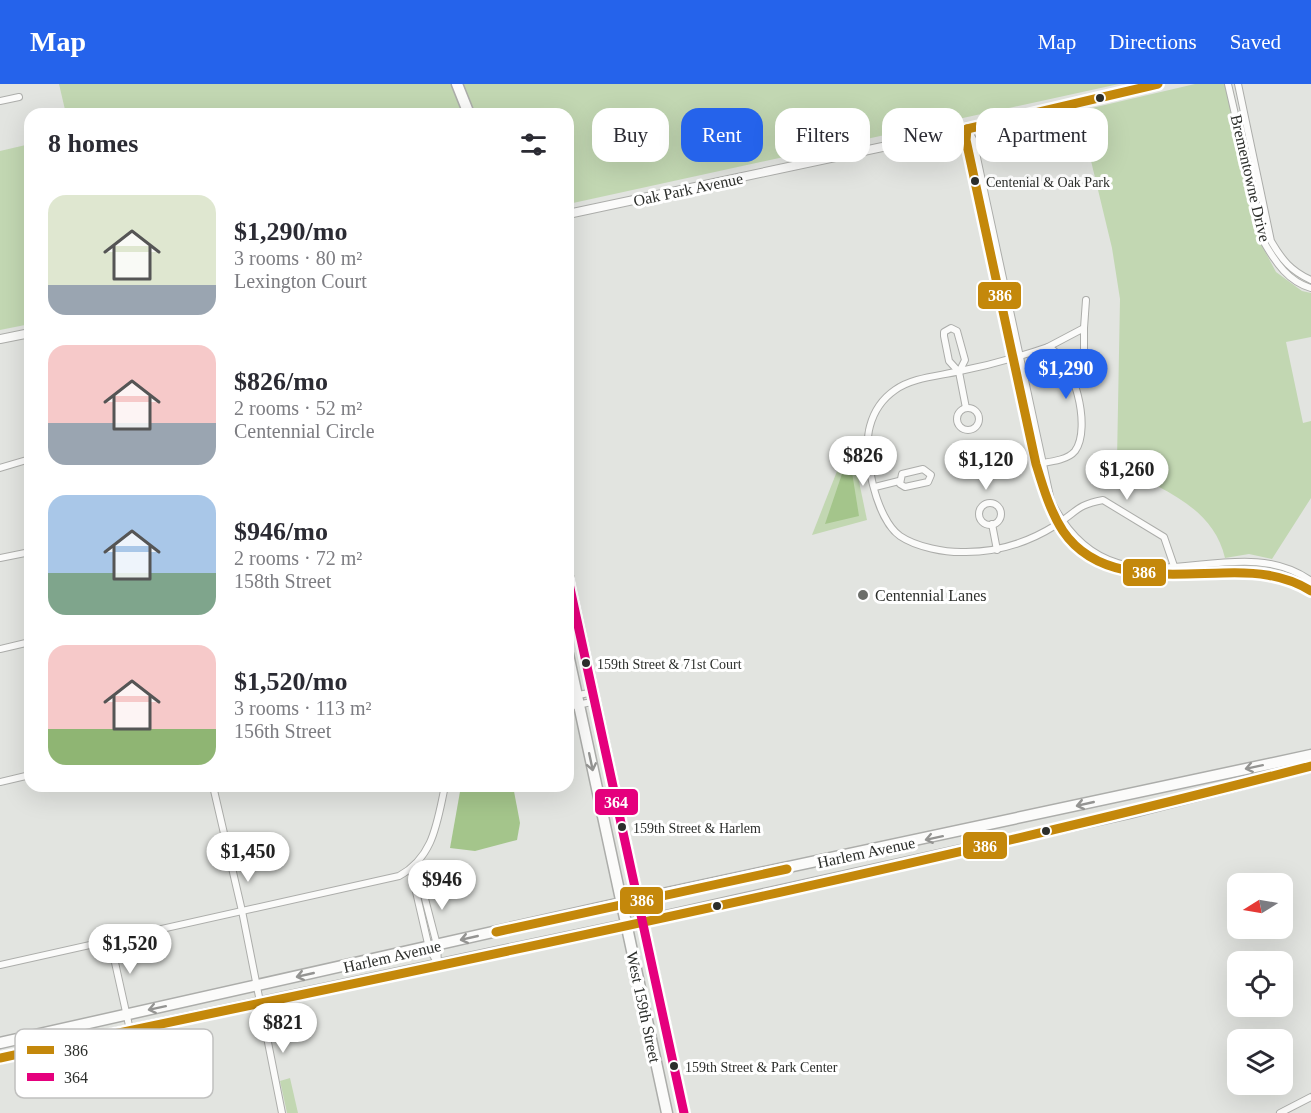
<!DOCTYPE html>
<html lang="en">
<head>
<meta charset="utf-8">
<style>
  :root { --surface:#fff; --page:#f7f7f7; --text:#2b2b33; --muted:#7c7c81; --accent:#2563eb }
  body { margin:0; font-family:Georgia,serif; background:var(--page); color:var(--text); height:100vh; display:flex; flex-direction:column; font-size:22px; white-space:nowrap }
  * { box-sizing:border-box; margin:0 }
  p { font-size:20px; color:var(--muted) }
  .icon { flex:none; width:33px; height:33px; fill:none; stroke:currentColor; stroke-width:2; stroke-linecap:round; stroke-linejoin:round }
  .map { position:relative; flex:1; overflow:hidden }
  .panel { position:absolute; left:24px; top:24px; width:550px; height:684px; display:flex; flex-direction:column; background:var(--surface); border-radius:18px; box-shadow:0 6px 24px #0002 }
  .panel>* { flex:none }
  .banner { position:absolute; left:592px; top:24px; width:570px; height:54px; display:flex; gap:12px }
  .needle { width:39px; rotate:259deg }
  .tools { position:absolute; left:1227px; top:789px; display:grid; gap:12px }
  .tools a { display:grid; place-items:center; width:66px; height:66px; border-radius:12px; background:var(--surface); box-shadow:0 6px 24px #0002; font-size:30px }
  .price { position:absolute; translate:-50% -51px; padding:0 14px; border-radius:21px; background:#fff; color:#222; font-size:20px; line-height:39px; filter:drop-shadow(0 2px 3px #0008) }
  .price::after { content:''; position:absolute; left:50%; top:36px; width:18px; height:14px; margin-left:-9px; background:inherit; clip-path:polygon(0 0,100% 0,50% 100%) }
  .price.on { background:var(--accent); color:#fff }
  ul { padding:0; list-style:none }
  li { display:flex; align-items:center; gap:18px; height:150px; padding:0 24px }
  li span { display:grid; place-items:center; flex:none; width:168px; height:120px; border-radius:18px; color:#555 }
  li>.icon { margin-inline-start:auto }
  span .icon { width:72px; height:72px; fill:#fffc; stroke-width:1 }
  li b { font-size:26px }
  h2 { display:flex; justify-content:space-between; align-items:center; height:72px; padding:0 24px; font-size:26px }
  .tag { padding:0 21px; border-radius:18px; background:var(--surface); box-shadow:0 6px 24px #0002; font-size:21px; line-height:54px }
  .tag.on { background:var(--accent); color:#fff }
  header { display:flex; align-items:center; gap:36px; box-sizing:border-box; height:84px; padding:0 30px; background:var(--accent); color:#fff }
  header strong { font-size:28px }
  nav { display:flex; gap:33px; margin-inline-start:auto; font-size:21px }
  .map>svg:first-child { display:block }
  .green { fill:#c2d7b2 }
  .water { fill:#a4c58b }
  .lines { fill:none; stroke-linecap:round; stroke-linejoin:round }
  .minor-casing { stroke:#acadaa; stroke-width:8 }
  .tertiary-casing { stroke:#acadaa; stroke-width:10 }
  .primary-casing { stroke:#acadaa; stroke-width:13 }
  .minor { stroke:#fbfbfa; stroke-width:6 }
  .tertiary { stroke:#fbfbfa; stroke-width:8 }
  .primary { stroke:#fbfbfa; stroke-width:10 }
  .bus-1-casing { stroke:#fff; stroke-width:14 }
  .bus-2-casing { stroke:#fff; stroke-width:14 }
  .bus-1 { stroke:#c4880b; stroke-width:9 }
  .bus-2 { stroke:#e5007d; stroke-width:9 }
  .oneway { stroke:#949492 }
  .bus-dot { fill:#2c2e2b; stroke:#fff; stroke-width:2 }
  .poi-dot { fill:#6c6e6a; stroke:#fff; stroke-width:2 }
  .labels { text-anchor:middle; stroke-width:6; stroke-linejoin:round; paint-order:stroke }
  .bus-label { font-size:14px; fill:#2c2e2b; stroke:#fff; text-anchor:start }
  .street-label { font-size:16px; fill:#2c2e2b; stroke:#fff }
  .poi-label { font-size:16px; fill:#2c2e2b; stroke:#fff; text-anchor:start }
  .key { fill:#fff; stroke:#c0c0bf; stroke-width:1.5 }
  .key-label { font-size:16px; fill:#2c2e2b }
  .line-badge { stroke:#fff; stroke-width:2 }
  .badge-label { font-size:16px; text-anchor:middle; font-weight:bold; fill:#fff }
</style>
</head>
<body>
<header>
<strong>Map</strong>
<nav><a>Map</a><a>Directions</a><a>Saved</a></nav>
</header>
<div class="map">
<svg width="1311" height="1029" viewBox="0 0 1311 1029">
  <rect width="100%" height="100%" fill="#e2e4e0"/>
  <g class="green">
    <path d="M 59,0 L 1119,0 L 573,119 L 569,97 L 568,30 L 66,30 Z"/>
    <path d="M 1195,0 L 1225,0 L 1261,160 L 1276,188 L 1302,207 L 1311,209 L 1311,253 L 1286,258 L 1303,339 L 1311,337 L 1311,414 L 1272,475 L 1249,470 L 1225,474 C 1213,422 1161,405 1119,383 L 1117,376 L 1120,215 L 1112,164 L 1079,27 Z"/>
    <path d="M 30,60 L 30,240 L 0,246 L 0,67 Z"/>
    <path d="M 850,354 L 867,436 L 812,451 Z"/>
    <path d="M 290,994 L 298,1029 L 287,1029 L 280,997 Z"/>
  </g>
  <g class="water">
    <path d="M 850,376 L 859,432 L 825,440 L 846,378 Z"/>
    <path d="M 461,702 L 513,702 L 520,739 L 517,756 L 475,767 L 450,764 Z"/>
  </g>
  <g class="lines">
    <defs>
      <g id="minor">
        <path d="M 1228,0 L 1265,160 C 1276,179 1289,198 1311,204"/>
        <path d="M 1238,0 L 1271,157 C 1282,176 1291,187 1311,196"/>
        <path d="M 0,17 L 19,13"/>
        <path d="M 967,45 L 966,56 L 1036,380 C 1066,501 1122,491 1227,489 C 1255,488 1288,490 1311,507"/>
        <path d="M 967,45 L 973,55 L 1051,417 C 1115,545 1229,438 1311,497"/>
        <path d="M 951,244 L 957,247 L 965,276 L 959,288 L 949,277 L 944,252 L 944,248 Z"/>
        <path d="M 1084,244 L 1086,216"/>
        <path d="M 1048,263 L 1084,244 L 1084,267 L 1075,297"/>
        <path d="M 959,288 L 966,324"/>
        <circle cx="968" cy="335" r="11"/>
        <path d="M 1036,380 C 1047,378 1067,377 1075,367 C 1092,344 1074,274 1048,263 C 1019,273 990,281 960,287 C 940,292 913,293 895,306 C 882,315 874,327 870,342 C 862,370 876,435 900,452 C 916,463 946,469 966,468 C 997,468 1029,458 1056,441 C 1077,428 1076,421 1103,416 L 1164,453 L 1174,482"/>
        <path d="M 0,384 L 30,375"/>
        <path d="M 923,385 L 931,391 L 928,398 L 905,403 L 900,400 L 902,390 Z"/>
        <path d="M 875,403 L 899,397"/>
        <circle cx="990" cy="430" r="11"/>
        <path d="M 992,440 L 997,466"/>
        <path d="M 0,474 L 30,468"/>
        <path d="M 0,565 L 30,558"/>
        <path d="M 568,613 L 594,608"/>
        <path d="M 568,623 L 596,617"/>
        <path d="M 0,698 L 30,691"/>
        <path d="M 213,702 L 242,827 L 282,1029"/>
        <path d="M 416,780 L 437,861 L 438,880"/>
        <path d="M 411,786 L 429,864 L 438,880"/>
        <path d="M 110,856 L 130,946"/>
        <path d="M 0,881 L 399,792 C 434,773 437,738 445,702"/>
        <path d="M 1280,1029 L 1311,1013"/>
      </g>
      <g id="tertiary">
        <path d="M 568,130 L 967,45 L 1158,0"/>
        <path d="M 0,255 L 30,249"/>
      </g>
      <g id="primary">
        <path d="M 457,0 L 469,30"/>
        <path d="M 568,493 L 684,1029"/>
        <path d="M 568,570 L 667,1029"/>
        <path d="M 0,959 L 639,815 L 1311,671"/>
        <path d="M 0,974 L 644,837 L 1129,729 L 1311,682"/>
      </g>
    </defs>
    <use href="#minor" class="minor-casing"/>
    <use href="#tertiary" class="tertiary-casing"/>
    <use href="#primary" class="primary-casing"/>
    <use href="#minor" class="minor"/>
    <use href="#tertiary" class="tertiary"/>
    <use href="#primary" class="primary"/>
    <defs>
      <g id="bus-1">
        <path d="M 967,45 L 966,56 L 1036,380 C 1043,403 1050,427 1063,447 C 1098,499 1169,490 1223,489 C 1254,488 1284,490 1311,507"/>
        <path d="M 967,45 L 1158,0"/>
        <path d="M 496,848 L 787,785"/>
        <path d="M 0,974 C 438,881 878,794 1311,682"/>
      </g>
      <path id="bus-2" d="M 568,495 L 684,1029"/>
    </defs>
    <use href="#bus-1" class="bus-1-casing"/>
    <use href="#bus-2" class="bus-2-casing"/>
    <use href="#bus-1" class="bus-1"/>
    <use href="#bus-2" class="bus-2"/>
  </g>
  <defs><path id="oneway-shaft" d="M-6 0H5M1.5-3L5.5 0L1.5 3" fill="none" stroke-width="1.6" stroke-linecap="round" stroke-linejoin="round" transform="scale(1.5)"/></defs>
  <g class="oneway">
    <use href="#oneway-shaft" transform="translate(591 678) rotate(78)"/>
    <use href="#oneway-shaft" transform="translate(1254 683) rotate(168)"/>
    <use href="#oneway-shaft" transform="translate(1085 720) rotate(167)"/>
    <use href="#oneway-shaft" transform="translate(934 754) rotate(168)"/>
    <use href="#oneway-shaft" transform="translate(469 854) rotate(167)"/>
    <use href="#oneway-shaft" transform="translate(305 891) rotate(167)"/>
    <use href="#oneway-shaft" transform="translate(157 924) rotate(168)"/>
  </g>
  <g class="bus-dot">
    <circle cx="1100" cy="14" r="5"/>
    <circle cx="975" cy="97" r="5"/>
    <circle cx="586" cy="579" r="5"/>
    <circle cx="622" cy="743" r="5"/>
    <circle cx="1046" cy="747" r="5"/>
    <circle cx="717" cy="822" r="5"/>
    <circle cx="674" cy="982" r="5"/>
  </g>
  <circle class="poi-dot" cx="863" cy="511" r="6"/>
  <g class="labels">
    <g class="bus-label">
      <text x="986" y="103">Centenial &amp; Oak Park</text>
      <text x="597" y="585">159th Street &amp; 71st Court</text>
      <text x="633" y="749">159th Street &amp; Harlem</text>
      <text x="685" y="988">159th Street &amp; Park Center</text>
    </g>
    <g class="street-label">
      <text transform="translate(1251 94) rotate(77)" y="6">Brementowne Drive</text>
      <text transform="translate(688 105) rotate(-12)" y="6">Oak Park Avenue</text>
      <text transform="translate(866 768) rotate(-12)" y="6">Harlem Avenue</text>
      <text transform="translate(392 872) rotate(-13)" y="6">Harlem Avenue</text>
      <text transform="translate(644 923) rotate(78)" y="6">West 159th Street</text>
    </g>
    <g class="poi-label">
      <text x="875" y="517">Centennial Lanes</text>
    </g>
  </g>
  <rect x="15" y="945" width="198" height="69" rx="9" class="key"/>
  <rect x="27" y="962" width="27" height="8" fill="#c4880b"/>
  <rect x="27" y="989" width="27" height="8" fill="#e5007d"/>
  <g class="key-label">
    <text x="64" y="972">386</text>
    <text x="64" y="999">364</text>
  </g>
  <g class="line-badge">
    <rect x="977" y="197" width="45" height="29" rx="6" fill="#c4880b"/>
    <rect x="1122" y="474" width="45" height="29" rx="6" fill="#c4880b"/>
    <rect x="594" y="704" width="45" height="28" rx="6" fill="#e5007d"/>
    <rect x="962" y="747" width="46" height="29" rx="6" fill="#c4880b"/>
    <rect x="619" y="802" width="45" height="29" rx="6" fill="#c4880b"/>
  </g>
  <g class="badge-label">
    <text x="1000" y="217">386</text>
    <text x="1144" y="494">386</text>
    <text x="616" y="724">364</text>
    <text x="985" y="768">386</text>
    <text x="642" y="822">386</text>
  </g>
</svg>
<div class="tools">
<a><svg class="needle" viewBox="-14 -14 28 28"><path d="M0-13l5 13h-10z" fill="#e53935"/><path d="M0 13l5-13h-10z" fill="#7c7c81"/></svg></a>
<a><svg class="icon" aria-label="locate" viewBox="0 0 24 24"><circle cx="12" cy="12" r="6"/><path d="M12 2v4M12 18v4M2 12h4M18 12h4"/></svg></a>
<a><svg class="icon" aria-label="layers" viewBox="0 0 24 24"><path d="M12 4l9 5-9 5-9-5zM3 14l9 5 9-5"/></svg></a>
</div>
<b class="price on" style="left:1066px;top:316px">$1,290</b>
<b class="price" style="left:863px;top:403px">$826</b>
<b class="price" style="left:986px;top:407px">$1,120</b>
<b class="price" style="left:1127px;top:417px">$1,260</b>
<b class="price" style="left:248px;top:799px">$1,450</b>
<b class="price" style="left:442px;top:827px">$946</b>
<b class="price" style="left:130px;top:891px">$1,520</b>
<b class="price" style="left:283px;top:970px">$821</b>
<div class="banner">
<a class="tag">Buy</a>
<a class="tag on">Rent</a>
<a class="tag">Filters</a>
<a class="tag">New</a>
<a class="tag">Apartment</a>
</div>
<section class="panel">
<h2>8 homes<svg class="icon" aria-label="filters" viewBox="0 0 24 24"><path d="M4 7h16M4 17h16"/><circle cx="9" cy="7" r="2"/><circle cx="15" cy="17" r="2"/></svg></h2>
<ul>
<li><span style="background:linear-gradient(#dfe7d0 75%,#9aa5b1 0)"><svg class="icon" aria-label="home" viewBox="0 0 24 24"><path d="M3 11l9-7 9 7M6 9v11h12V9"/></svg></span><div><b>$1,290/mo</b><p>3 rooms · 80 m²</p><p>Lexington Court</p></div></li>
<li><span style="background:linear-gradient(#f6c9c9 65%,#9aa5b1 0)"><svg class="icon" aria-label="home" viewBox="0 0 24 24"><path d="M3 11l9-7 9 7M6 9v11h12V9"/></svg></span><div><b>$826/mo</b><p>2 rooms · 52 m²</p><p>Centennial Circle</p></div></li>
<li><span style="background:linear-gradient(#a9c7e8 65%,#7fa58c 0)"><svg class="icon" aria-label="home" viewBox="0 0 24 24"><path d="M3 11l9-7 9 7M6 9v11h12V9"/></svg></span><div><b>$946/mo</b><p>2 rooms · 72 m²</p><p>158th Street</p></div></li>
<li><span style="background:linear-gradient(#f6c9c9 70%,#8fb573 0)"><svg class="icon" aria-label="home" viewBox="0 0 24 24"><path d="M3 11l9-7 9 7M6 9v11h12V9"/></svg></span><div><b>$1,520/mo</b><p>3 rooms · 113 m²</p><p>156th Street</p></div></li>
</ul>
</section>
</div>
</body>
</html>
